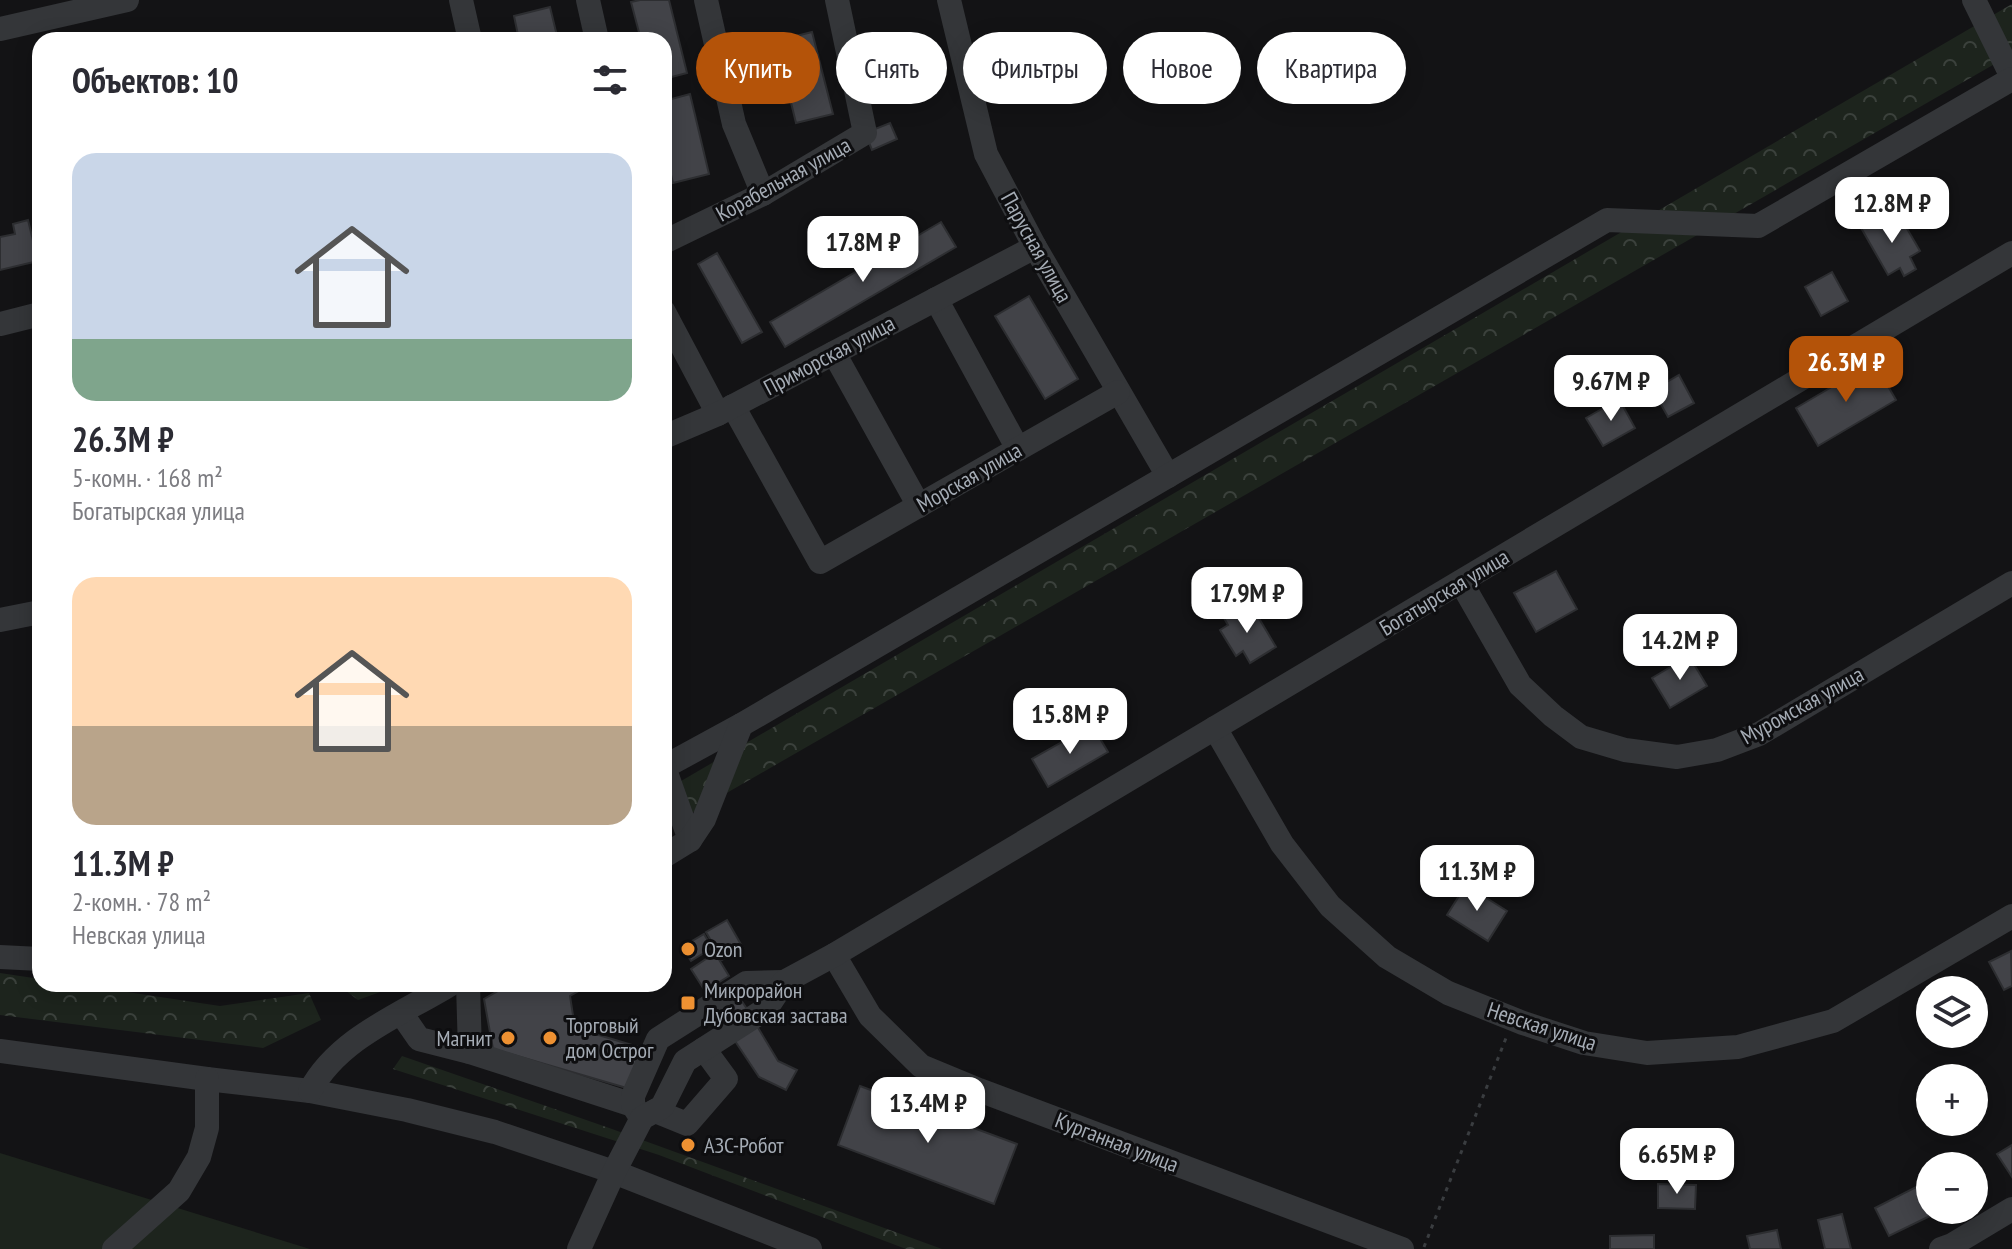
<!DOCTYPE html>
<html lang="ru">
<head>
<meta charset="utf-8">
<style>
  :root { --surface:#fff; --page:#f7f7f7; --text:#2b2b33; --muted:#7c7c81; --accent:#b45309 }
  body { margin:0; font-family:"PT Sans Narrow",sans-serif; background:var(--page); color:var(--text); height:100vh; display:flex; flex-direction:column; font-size:30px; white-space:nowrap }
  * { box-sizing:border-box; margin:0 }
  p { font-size:26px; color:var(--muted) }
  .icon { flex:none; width:44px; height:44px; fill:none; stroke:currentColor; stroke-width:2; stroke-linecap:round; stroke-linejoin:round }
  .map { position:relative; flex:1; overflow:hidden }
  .side { position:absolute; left:32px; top:32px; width:640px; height:960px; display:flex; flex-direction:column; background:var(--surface); border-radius:24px; box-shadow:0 4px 20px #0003 }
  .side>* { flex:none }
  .banner { position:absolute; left:696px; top:32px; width:760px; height:72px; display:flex; gap:16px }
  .tools { position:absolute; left:1916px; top:976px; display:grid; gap:16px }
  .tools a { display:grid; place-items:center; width:72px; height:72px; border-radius:50%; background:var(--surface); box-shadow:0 4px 20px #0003; font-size:40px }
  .price { position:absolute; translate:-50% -68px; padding:0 18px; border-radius:16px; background:#fff; color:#222; font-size:26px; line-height:52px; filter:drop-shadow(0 2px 4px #0008) }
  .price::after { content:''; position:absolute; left:50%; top:48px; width:24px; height:18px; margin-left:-12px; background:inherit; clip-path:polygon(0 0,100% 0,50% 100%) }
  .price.active { background:var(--accent); color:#fff }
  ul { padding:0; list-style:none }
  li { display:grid; align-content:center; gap:16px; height:424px; padding:0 40px }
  li span { display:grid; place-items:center; height:248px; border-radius:24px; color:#555 }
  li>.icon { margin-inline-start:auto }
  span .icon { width:144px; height:144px; fill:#fffc; stroke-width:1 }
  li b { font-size:34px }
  h2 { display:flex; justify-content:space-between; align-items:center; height:96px; padding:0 40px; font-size:34px }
  .tag { padding:0 28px; border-radius:36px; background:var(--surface); box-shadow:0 4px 20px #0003; font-size:28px; line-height:72px }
  .tag.active { background:var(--accent); color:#fff }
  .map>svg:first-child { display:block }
  .grass { fill:#1d241d }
  .forest { fill:url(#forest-crowns) }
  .building { fill:#424348; stroke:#2d2e31; stroke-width:2 }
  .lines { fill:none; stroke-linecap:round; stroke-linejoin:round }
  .path { stroke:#3a3d40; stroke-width:3; stroke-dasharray:4 6; stroke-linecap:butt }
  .minor { stroke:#343639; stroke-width:24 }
  .poi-dot { fill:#ee9132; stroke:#0e0e10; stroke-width:3 }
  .labels { text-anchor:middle; stroke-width:6; stroke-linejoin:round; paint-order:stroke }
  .street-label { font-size:22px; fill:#a5acb5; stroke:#0e0e10 }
  .poi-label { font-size:22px; fill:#a5acb5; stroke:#0e0e10; text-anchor:start }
</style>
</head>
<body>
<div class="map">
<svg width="2012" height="1249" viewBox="0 0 2012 1249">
  <defs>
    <pattern id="forest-crowns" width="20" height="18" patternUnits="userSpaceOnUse" patternTransform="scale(2)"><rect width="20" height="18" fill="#1d241d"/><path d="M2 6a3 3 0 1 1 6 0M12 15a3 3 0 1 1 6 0" fill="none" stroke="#3b413c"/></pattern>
  </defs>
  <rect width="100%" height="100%" fill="#131315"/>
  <path class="grass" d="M 0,1153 L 310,1249 L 0,1249 Z"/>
  <g class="forest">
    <path d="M 2012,4 L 2012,54 L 664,829 L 664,791 Z"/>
    <path d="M 0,973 L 40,979 L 40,984 L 74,984 L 220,1006 L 309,993 L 321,1020 L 263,1048 L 0,1015 Z"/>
    <path d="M 337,984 L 395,984 L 383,991 L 358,1000 Z"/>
    <path d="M 402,1056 L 612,1129 L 942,1249 L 906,1249 L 659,1155 L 393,1069 Z"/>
  </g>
  <g class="building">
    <path d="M 640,0 L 669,0 L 687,73 L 664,79 L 664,40 L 641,40 L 631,2 Z"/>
    <path d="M 550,7 L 558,40 L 519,40 L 514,16 Z"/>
    <path d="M 812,32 L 833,114 L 796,123 L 776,41 Z"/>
    <path d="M 690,94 L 709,174 L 673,183 L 664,146 L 664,101 Z"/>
    <path d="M 890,123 L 897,139 L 872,150 L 865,133 Z"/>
    <path d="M 1873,218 L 1877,224 L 1886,219 L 1890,227 L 1902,220 L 1920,251 L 1910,257 L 1916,269 L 1904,276 L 1900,268 L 1888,275 L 1860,226 Z"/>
    <path d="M 28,220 L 38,261 L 0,270 L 0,237 L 15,234 L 13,224 Z"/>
    <path d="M 941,222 L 956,247 L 785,347 L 770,322 Z"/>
    <path d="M 717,253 L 762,332 L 742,343 L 698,264 Z"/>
    <path d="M 1832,272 L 1848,301 L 1821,316 L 1805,287 Z"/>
    <path d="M 1029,296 L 1078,379 L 1045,399 L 995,316 Z"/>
    <path d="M 1874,362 L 1896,400 L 1818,446 L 1796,408 Z"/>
    <path d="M 1679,375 L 1694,403 L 1668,417 L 1653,390 Z"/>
    <path d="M 1619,399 L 1635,428 L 1603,446 L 1586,418 Z"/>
    <path d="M 1556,571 L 1577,609 L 1536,632 L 1514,593 Z"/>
    <path d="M 1242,607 L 1247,615 L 1254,610 L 1276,647 L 1250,663 L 1243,651 L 1236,656 L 1220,630 L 1228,625 L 1224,618 Z"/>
    <path d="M 1689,656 L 1707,686 L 1670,708 L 1652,678 Z"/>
    <path d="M 1092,725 L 1108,752 L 1048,787 L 1032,759 Z"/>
    <path d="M 1466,885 L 1507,911 L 1488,941 L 1447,915 Z"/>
    <path d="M 727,920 L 743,948 L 722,960 L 706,932 Z"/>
    <path d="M 704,934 L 712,948 L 691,961 L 682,947 Z"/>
    <path d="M 2011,951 L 2012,986 L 2004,990 L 1989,962 Z"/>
    <path d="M 715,953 L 729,976 L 705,991 L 691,969 Z"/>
    <path d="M 510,984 L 591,984 L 570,996 L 575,1028 L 642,1048 L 630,1089 L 493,1049 L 484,999 Z"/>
    <path d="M 739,997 L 747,1009 L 726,1022 L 718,1010 Z"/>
    <path d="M 757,1026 L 778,1061 L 797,1070 L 786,1090 L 759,1077 L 735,1041 Z"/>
    <path d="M 860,1086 L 1017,1144 L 994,1204 L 838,1145 Z"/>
    <path d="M 2012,1145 L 2012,1177 L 1997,1154 Z"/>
    <path d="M 1658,1184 L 1696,1185 L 1695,1209 L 1658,1208 Z"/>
    <path d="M 1916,1187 L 1930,1216 L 1889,1236 L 1875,1208 Z"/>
    <path d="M 1842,1214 L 1851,1249 L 1825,1249 L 1818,1220 Z"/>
    <path d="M 1777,1230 L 1781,1249 L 1750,1249 L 1747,1236 Z"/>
    <path d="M 1654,1235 L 1654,1249 L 1610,1249 L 1610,1236 Z"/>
  </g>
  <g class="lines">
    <path class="path" d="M 1424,1247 L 1506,1038"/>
    <g class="minor">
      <path d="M 461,0 L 470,40"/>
      <path d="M 588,0 L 597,40"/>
      <path d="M 706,0 L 734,124 L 763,194"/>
      <path d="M 949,0 L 986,154 L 1035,247 L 1168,476"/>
      <path d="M 1974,0 L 2012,77"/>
      <path d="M 0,29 L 127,0"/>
      <path d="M 664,242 L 763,194 L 865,133 L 837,0"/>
      <path d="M 936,299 L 1018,449"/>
      <path d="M 664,312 L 718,414"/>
      <path d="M 0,324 L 40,314"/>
      <path d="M 834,353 L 919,506"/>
      <path d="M 733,406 L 820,562 L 1118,392"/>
      <path d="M 664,437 L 718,414 L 1035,247"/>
      <path d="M 1461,582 L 1520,685 L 1553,716 L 1581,737 L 1625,750 L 1677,757 L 1717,750 L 1759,734 L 2012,583"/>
      <path d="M 0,620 L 40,612"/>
      <path d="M 1215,728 L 1282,844 L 1330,906 L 1387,957 L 1448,993 L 1523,1023 L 1584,1043 L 1647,1053 L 1738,1047 L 1833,1021 L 2012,916"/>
      <path d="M 664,767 L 741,725"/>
      <path d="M 664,767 L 690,840"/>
      <path d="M 664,856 L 690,840 L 704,819 L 741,725 L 1607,220 L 1758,226 L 2012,79"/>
      <path d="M 834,955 L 870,1016 L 921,1066 L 979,1090 L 1402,1249"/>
      <path d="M 0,957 L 40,959"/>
      <path d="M 468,984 L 470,1052"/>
      <path d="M 401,1013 L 419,1039 L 470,1052 L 633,1105"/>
      <path d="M 0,1051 L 207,1079 L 310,1091 L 407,1110 L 495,1132 L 614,1172 L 810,1249"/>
      <path d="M 310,1091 C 338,1038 402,1014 451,984"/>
      <path d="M 655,1111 L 687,1124 L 726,1079 L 704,1049"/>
      <path d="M 640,1116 L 633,1105 L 633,1096 L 658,1039 L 746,983 L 784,982"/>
      <path d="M 114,1249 L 179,1191 L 199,1157 L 207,1128 L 207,1079"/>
      <path d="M 579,1249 L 614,1172 L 642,1118 L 662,1107 L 685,1061 L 766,1009 L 784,982 L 834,955 L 2012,253"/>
      <path d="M 1941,1249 L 1952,1245 L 2012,1209"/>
    </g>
  </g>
  <g class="poi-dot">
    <circle cx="688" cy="949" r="8"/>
    <rect x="680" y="995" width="16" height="16" rx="4"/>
    <circle cx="508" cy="1038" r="8"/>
    <circle cx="550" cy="1038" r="8"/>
    <circle cx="688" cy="1145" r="8"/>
  </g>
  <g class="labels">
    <g class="street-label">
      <text transform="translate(783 179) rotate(-29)" y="8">Корабельная улица</text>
      <text transform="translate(1037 247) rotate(61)" y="8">Парусная улица</text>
      <text transform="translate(829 355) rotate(-28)" y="8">Приморская улица</text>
      <text transform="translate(969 477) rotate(-30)" y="8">Морская улица</text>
      <text transform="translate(1444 592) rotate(-31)" y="8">Богатырская улица</text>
      <text transform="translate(1802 705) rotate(-29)" y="8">Муромская улица</text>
      <text transform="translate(1542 1026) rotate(18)" y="8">Невская улица</text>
      <text transform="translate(1117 1142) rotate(21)" y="8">Курганная улица</text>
    </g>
    <g class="poi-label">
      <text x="704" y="957">Ozon</text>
      <text x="704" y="998">Микрорайон<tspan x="704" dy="25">Дубовская застава</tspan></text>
      <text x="566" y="1033">Торговый<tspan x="566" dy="25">дом Острог</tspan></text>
      <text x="492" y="1046" text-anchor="end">Магнит</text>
      <text x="704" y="1153">АЗС-Робот</text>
    </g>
  </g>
</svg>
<div class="tools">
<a><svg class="icon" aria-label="layers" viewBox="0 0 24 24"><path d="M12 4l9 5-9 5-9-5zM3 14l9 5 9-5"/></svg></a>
<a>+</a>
<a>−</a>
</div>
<b class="price" style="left:1892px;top:245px">12.8M ₽</b>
<b class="price" style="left:863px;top:284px">17.8M ₽</b>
<b class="price active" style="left:1846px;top:404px">26.3M ₽</b>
<b class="price" style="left:1611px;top:423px">9.67M ₽</b>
<b class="price" style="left:1247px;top:635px">17.9M ₽</b>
<b class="price" style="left:1680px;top:682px">14.2M ₽</b>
<b class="price" style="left:1070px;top:756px">15.8M ₽</b>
<b class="price" style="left:1477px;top:913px">11.3M ₽</b>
<b class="price" style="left:928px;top:1145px">13.4M ₽</b>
<b class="price" style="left:1677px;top:1196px">6.65M ₽</b>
<div class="banner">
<a class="tag active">Купить</a>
<a class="tag">Снять</a>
<a class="tag">Фильтры</a>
<a class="tag">Новое</a>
<a class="tag">Квартира</a>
</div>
<section class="side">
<h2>Объектов: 10<svg class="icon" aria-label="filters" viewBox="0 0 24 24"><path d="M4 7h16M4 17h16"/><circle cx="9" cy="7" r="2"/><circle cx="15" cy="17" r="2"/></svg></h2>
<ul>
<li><span style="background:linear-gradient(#c9d6e8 75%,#7fa58c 0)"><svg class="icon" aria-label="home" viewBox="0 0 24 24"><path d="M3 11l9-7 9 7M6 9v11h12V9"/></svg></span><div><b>26.3M ₽</b><p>5-комн. · 168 m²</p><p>Богатырская улица</p></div></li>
<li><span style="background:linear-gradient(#ffd9b3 60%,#b9a48a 0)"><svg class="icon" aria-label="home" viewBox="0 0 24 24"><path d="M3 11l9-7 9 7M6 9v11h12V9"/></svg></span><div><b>11.3M ₽</b><p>2-комн. · 78 m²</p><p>Невская улица</p></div></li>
</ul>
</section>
</div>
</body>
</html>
